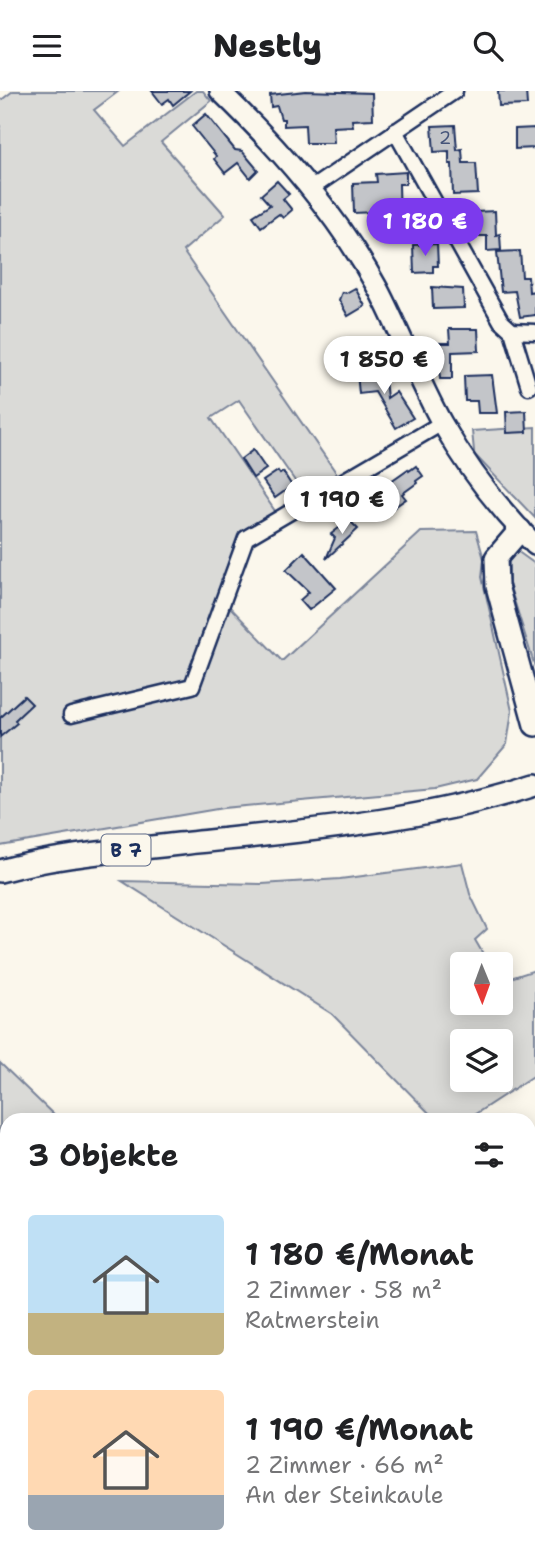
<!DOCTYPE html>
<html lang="de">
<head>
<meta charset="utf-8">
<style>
  :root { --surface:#fff; --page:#f6f6f6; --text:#202124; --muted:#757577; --accent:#7c3aed }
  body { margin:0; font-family:"Shantell Sans",sans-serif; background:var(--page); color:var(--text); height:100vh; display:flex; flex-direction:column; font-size:26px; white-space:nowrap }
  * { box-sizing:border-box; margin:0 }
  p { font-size:23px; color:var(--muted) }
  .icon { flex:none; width:38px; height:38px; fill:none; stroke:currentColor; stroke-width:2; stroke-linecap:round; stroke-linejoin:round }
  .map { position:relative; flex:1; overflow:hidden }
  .sheet { position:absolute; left:0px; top:1022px; width:536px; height:450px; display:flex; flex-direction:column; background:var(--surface); border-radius:21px 21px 0 0; box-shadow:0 4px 18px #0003 }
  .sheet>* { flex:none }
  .needle { width:46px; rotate:179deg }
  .tools { position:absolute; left:450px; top:861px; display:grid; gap:14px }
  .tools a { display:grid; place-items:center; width:63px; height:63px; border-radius:7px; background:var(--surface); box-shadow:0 4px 18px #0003; font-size:35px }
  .price { position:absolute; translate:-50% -60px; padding:0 16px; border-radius:24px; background:#fff; color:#222; font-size:23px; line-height:46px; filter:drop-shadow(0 2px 4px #0008) }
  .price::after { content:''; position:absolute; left:50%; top:42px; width:21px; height:16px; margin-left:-10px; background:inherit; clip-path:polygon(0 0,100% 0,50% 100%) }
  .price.active { background:var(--accent); color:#fff }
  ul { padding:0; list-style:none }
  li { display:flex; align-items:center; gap:21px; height:175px; padding:0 28px }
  li span { display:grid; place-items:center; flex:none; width:196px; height:140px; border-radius:7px; color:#555 }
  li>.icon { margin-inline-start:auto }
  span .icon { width:84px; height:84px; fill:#fffc; stroke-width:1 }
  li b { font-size:30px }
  h2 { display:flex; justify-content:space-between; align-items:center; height:84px; padding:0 28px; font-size:30px }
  header { display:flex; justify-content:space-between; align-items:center; height:91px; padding:0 28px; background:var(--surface); font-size:32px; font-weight:800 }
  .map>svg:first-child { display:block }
  .green { fill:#dadad7; stroke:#7a849a; stroke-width:2; fill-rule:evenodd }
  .building { fill:#c3c5c9; stroke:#1b2f5e; stroke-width:2 }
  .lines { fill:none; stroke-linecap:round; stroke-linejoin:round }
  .street-casing { stroke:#1b2f5e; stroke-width:19 }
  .secondary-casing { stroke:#1b2f5e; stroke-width:24 }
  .primary-casing { stroke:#1b2f5e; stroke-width:26 }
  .street { stroke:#fbf7ec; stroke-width:14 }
  .secondary { stroke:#fbf7ec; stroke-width:19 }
  .primary { stroke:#fbf7ec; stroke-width:21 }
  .labels { text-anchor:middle; stroke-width:6; stroke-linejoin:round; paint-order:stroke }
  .number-label { font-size:18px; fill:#455479 }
  .shield { fill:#fbf7ec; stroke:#5e6b89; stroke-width:2 }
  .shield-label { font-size:19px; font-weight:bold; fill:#1b2f5e }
</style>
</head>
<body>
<header><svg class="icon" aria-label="menu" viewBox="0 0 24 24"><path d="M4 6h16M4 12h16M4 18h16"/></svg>Nestly<svg class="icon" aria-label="search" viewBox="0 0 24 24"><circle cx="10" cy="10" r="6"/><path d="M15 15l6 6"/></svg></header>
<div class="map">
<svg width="535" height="1471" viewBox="0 0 535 1471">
  <rect width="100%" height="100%" fill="#fbf7ec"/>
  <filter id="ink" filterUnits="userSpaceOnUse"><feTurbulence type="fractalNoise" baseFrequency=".0143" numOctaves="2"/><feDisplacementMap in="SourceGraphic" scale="14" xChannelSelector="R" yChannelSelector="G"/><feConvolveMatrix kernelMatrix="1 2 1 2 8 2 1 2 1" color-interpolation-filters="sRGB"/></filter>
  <g filter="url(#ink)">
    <g class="green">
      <path d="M 13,0 L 119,0 L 94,19 L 125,55 L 196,0 L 203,0 L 211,10 L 161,51 L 225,124 L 183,160 L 337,383 L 304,403 L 239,309 L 211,327 L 275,420 L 241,443 L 216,509 L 228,514 L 282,570 L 421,441 L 476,440 L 484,468 L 482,486 L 512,620 L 507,653 L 477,688 L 435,698 L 223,717 L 0,755 L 0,10 Z"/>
      <path d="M 535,336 L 535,427 L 475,364 L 473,360 L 474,360 L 472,340 Z"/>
      <path d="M 517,460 L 535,473 L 535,576 L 509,493 L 509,470 Z"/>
      <path d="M 462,772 L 470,803 L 487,838 L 475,849 L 489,873 L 462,873 L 462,912 L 500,912 L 501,890 L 535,879 L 535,984 L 466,1029 L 436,1029 L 332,923 L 122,790 L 262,793 L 340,788 ZM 462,950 L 500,950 L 500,989 L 462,989 Z"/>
      <path d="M 0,972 L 59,1029 L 7,1029 L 7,1465 L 528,1465 L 528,1052 L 535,1047 L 535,1471 L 0,1471 Z"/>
    </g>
    <g class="building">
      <path d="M 152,0 L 190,0 L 173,14 L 169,8 L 162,13 Z"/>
      <path d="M 306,0 L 372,2 L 373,28 L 352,29 L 353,35 L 333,36 L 334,52 L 306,52 L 305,34 L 284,35 L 284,28 L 281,28 L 277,15 L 271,16 L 270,4 Z"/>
      <path d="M 498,0 L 526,0 L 527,14 L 499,15 Z"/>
      <path d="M 206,23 L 235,59 L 242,60 L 258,79 L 250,87 L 238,72 L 225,82 L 214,68 L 216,65 L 192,35 Z"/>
      <path d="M 455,34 L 457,59 L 462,58 L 463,72 L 476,72 L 478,103 L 453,104 L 452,73 L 449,73 L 449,60 L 434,61 L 432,35 Z"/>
      <path d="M 535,37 L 535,57 L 515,58 L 515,38 Z"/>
      <path d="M 406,81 L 406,93 L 399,93 L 400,130 L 374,131 L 374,121 L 354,122 L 353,92 L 377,91 L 376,83 Z"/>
      <path d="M 277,90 L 289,103 L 283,108 L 292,119 L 283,127 L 279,123 L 261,136 L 253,125 L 270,114 L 261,104 Z"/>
      <path d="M 495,120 L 496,144 L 500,143 L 501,159 L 487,160 L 487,145 L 476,145 L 475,121 Z"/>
      <path d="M 437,153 L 438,175 L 433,175 L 433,181 L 414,182 L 413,154 Z"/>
      <path d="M 520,160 L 522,186 L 528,186 L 529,201 L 535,200 L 535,224 L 520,226 L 515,200 L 501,201 L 497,161 Z"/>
      <path d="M 432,196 L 463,198 L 464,217 L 433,218 Z"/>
      <path d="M 355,197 L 365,215 L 348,225 L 339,209 L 342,201 L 346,202 Z"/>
      <path d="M 449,238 L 478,238 L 479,260 L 452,261 L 452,288 L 440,288 L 439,276 L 433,276 L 431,252 L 450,252 Z"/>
      <path d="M 384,279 L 387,307 L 396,301 L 413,327 L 396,337 L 375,301 L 359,303 L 357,282 Z"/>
      <path d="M 492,284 L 497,322 L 478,322 L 477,310 L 465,310 L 464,285 Z"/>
      <path d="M 526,320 L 527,341 L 507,342 L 506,321 Z"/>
      <path d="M 253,359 L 266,378 L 253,387 L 241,368 Z"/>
      <path d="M 416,375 L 423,385 L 416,390 L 417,392 L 402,403 L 406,408 L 377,428 L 375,425 L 371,428 L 360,412 L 408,378 L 409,380 Z"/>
      <path d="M 278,380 L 280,383 L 283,381 L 292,395 L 275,407 L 263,390 Z"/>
      <path d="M 349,429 L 358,438 L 326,468 L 335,447 L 331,443 Z"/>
      <path d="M 304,461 L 336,497 L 309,519 L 300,509 L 309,501 L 286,479 Z"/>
      <path d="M 24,605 L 32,613 L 15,629 L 17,632 L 0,646 L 0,627 Z"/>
    </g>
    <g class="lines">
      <defs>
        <g id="street">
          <path d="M 395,40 L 501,230 L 512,240 L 535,241"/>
          <path d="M 312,97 L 455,0"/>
          <path d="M 512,240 L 529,296"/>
          <path d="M 71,624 L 192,595 L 246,447 L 442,332"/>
        </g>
        <path id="secondary" d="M 220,0 C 281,59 337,123 378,198 C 401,242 418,289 442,332 C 467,376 499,418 535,454"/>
        <g id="primary">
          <path d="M 520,439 L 496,467 L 497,495 L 535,634"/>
          <path d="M 0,780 C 58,764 119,760 179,753 C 301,740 417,732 535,694"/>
        </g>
      </defs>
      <use href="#street" class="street-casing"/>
      <use href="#secondary" class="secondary-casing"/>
      <use href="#primary" class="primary-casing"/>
      <use href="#street" class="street"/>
      <use href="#secondary" class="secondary"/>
      <use href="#primary" class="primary"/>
    </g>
  </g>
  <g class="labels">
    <g class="number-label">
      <text x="445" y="53">2</text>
    </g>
    <rect class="shield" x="101.5" y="743.5" width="49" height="31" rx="5"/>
    <g class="shield-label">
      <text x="126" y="766">B 7</text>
    </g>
  </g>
</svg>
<div class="tools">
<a><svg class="needle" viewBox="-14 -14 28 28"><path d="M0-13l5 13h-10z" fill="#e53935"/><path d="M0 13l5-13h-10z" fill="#757577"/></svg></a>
<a><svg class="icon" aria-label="layers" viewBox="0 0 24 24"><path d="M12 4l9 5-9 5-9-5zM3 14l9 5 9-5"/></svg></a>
</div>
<b class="price active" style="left:425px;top:167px">1 180 €</b>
<b class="price" style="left:384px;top:305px">1 850 €</b>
<b class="price" style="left:342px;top:445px">1 190 €</b>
<section class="sheet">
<h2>3 Objekte<svg class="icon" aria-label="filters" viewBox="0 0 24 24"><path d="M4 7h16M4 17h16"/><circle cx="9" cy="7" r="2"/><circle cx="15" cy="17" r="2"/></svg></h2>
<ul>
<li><span style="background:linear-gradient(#bfe0f5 70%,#c2b280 0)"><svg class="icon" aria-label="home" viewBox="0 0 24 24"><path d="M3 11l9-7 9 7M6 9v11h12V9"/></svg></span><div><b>1 180 €/Monat</b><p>2 Zimmer · 58 m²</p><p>Ratmerstein</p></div></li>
<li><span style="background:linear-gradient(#ffd9b3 75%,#9aa5b1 0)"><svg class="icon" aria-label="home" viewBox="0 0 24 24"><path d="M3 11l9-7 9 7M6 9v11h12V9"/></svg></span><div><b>1 190 €/Monat</b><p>2 Zimmer · 66 m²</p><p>An der Steinkaule</p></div></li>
</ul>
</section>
</div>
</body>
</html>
